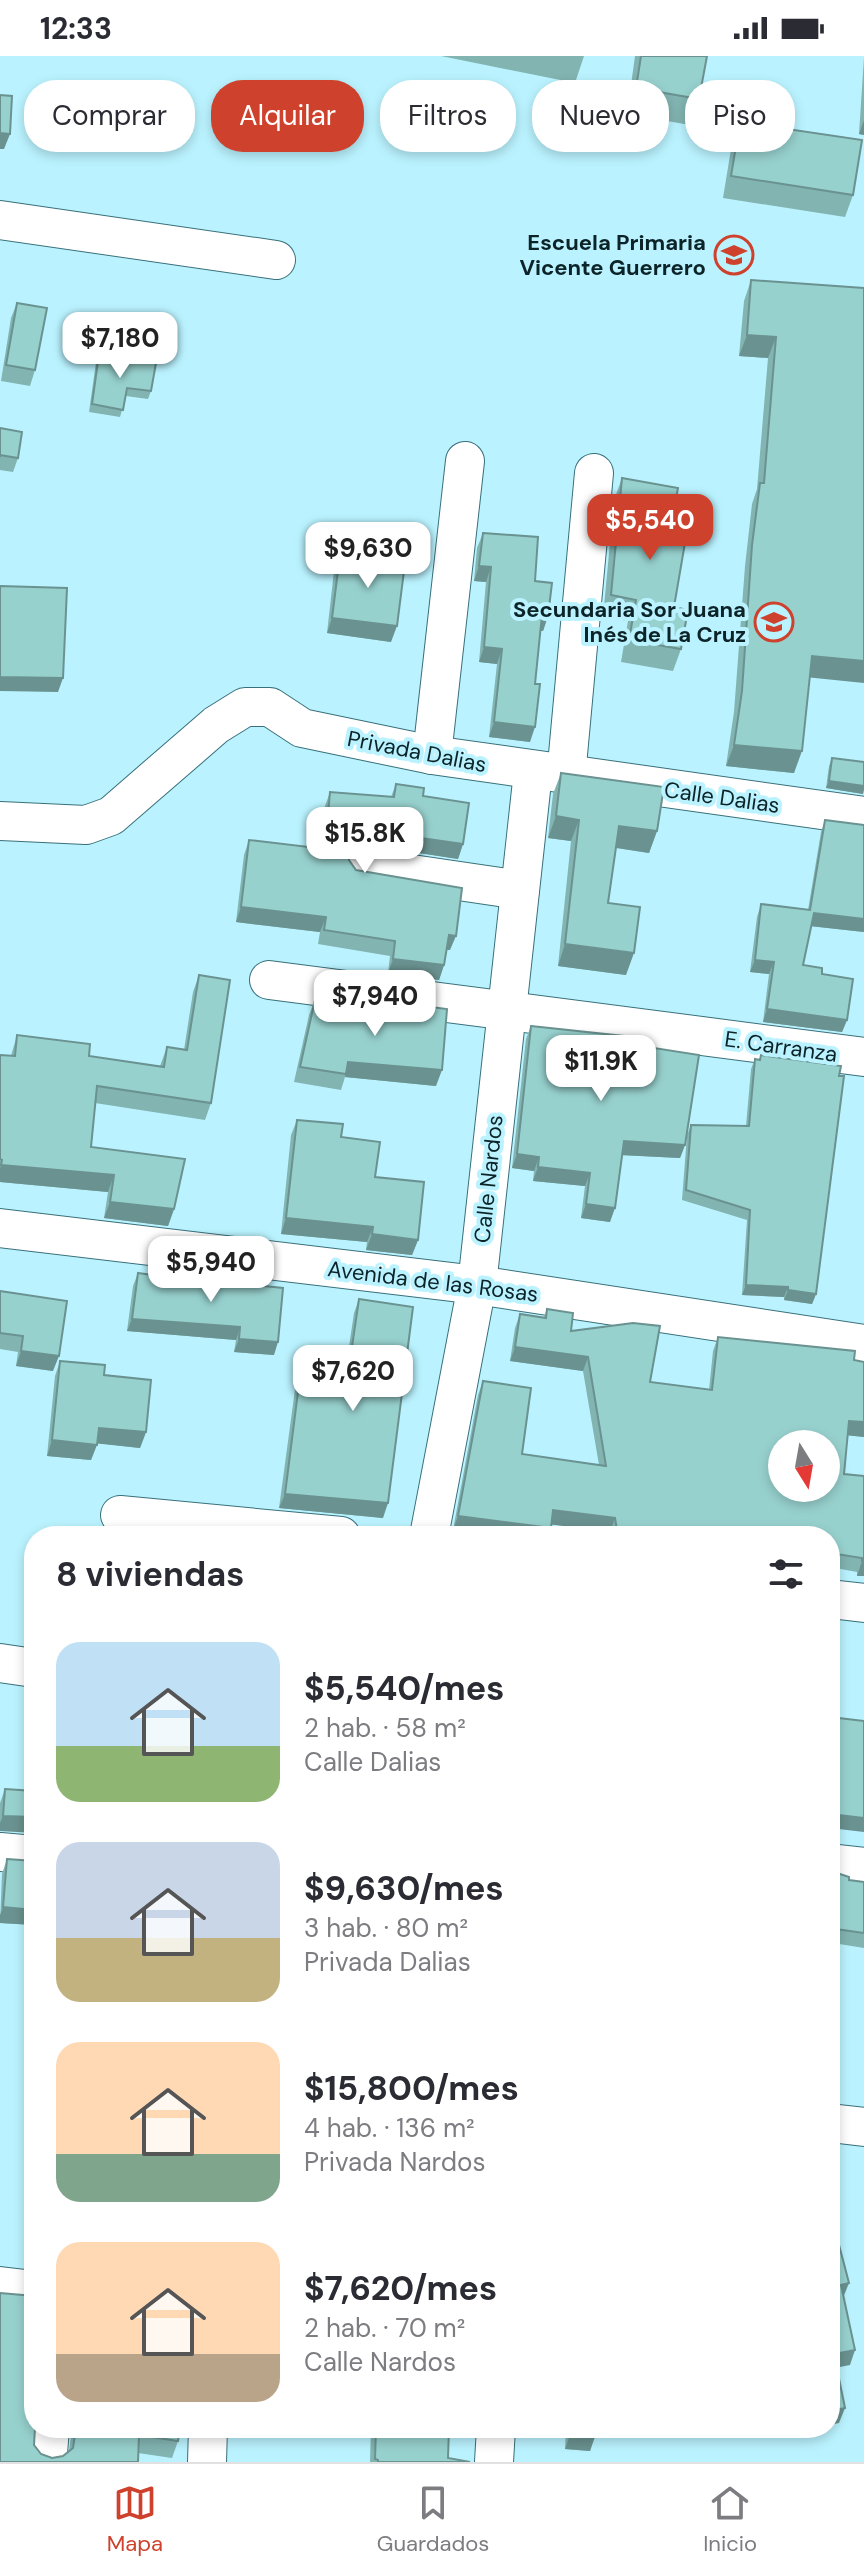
<!DOCTYPE html>
<html lang="es">
<head>
<meta charset="utf-8">
<style>
  :root { --surface:#fff; --page:#f2f2f3; --text:#2b2b33; --muted:#7c7c81; --line:#e1e1e2; --accent:#ce422d }
  body { margin:0; font-family:"DM Sans",sans-serif; background:var(--page); color:var(--text); height:100vh; display:flex; flex-direction:column; font-size:30px; white-space:nowrap }
  * { box-sizing:border-box; margin:0 }
  p { font-size:26px; color:var(--muted) }
  .icon { flex:none; width:44px; height:44px; fill:none; stroke:currentColor; stroke-width:2; stroke-linecap:round; stroke-linejoin:round }
  .map { position:relative; flex:1; overflow:hidden }
  .drawer { position:absolute; left:24px; top:1470px; width:816px; height:912px; display:flex; flex-direction:column; background:var(--surface); border-radius:32px; box-shadow:0 4px 12px #0003 }
  .drawer>* { flex:none }
  .guide { position:absolute; left:24px; top:24px; width:816px; height:72px; display:flex; gap:16px }
  .needle { width:52px; rotate:169deg }
  .controls { position:absolute; left:768px; top:1374px; display:grid; gap:16px }
  .controls a { display:grid; place-items:center; width:72px; height:72px; border-radius:50%; background:var(--surface); box-shadow:0 4px 12px #0003; font-size:40px }
  .price { position:absolute; translate:-50% -68px; padding:0 18px; border-radius:16px; background:#fff; color:#222; font-size:26px; line-height:52px; filter:drop-shadow(0 2px 4px #0008) }
  .price::after { content:''; position:absolute; left:50%; top:48px; width:24px; height:18px; margin-left:-12px; background:inherit; clip-path:polygon(0 0,100% 0,50% 100%) }
  .price.selected { background:var(--accent); color:#fff }
  ul { padding:0; list-style:none }
  li { display:flex; align-items:center; gap:24px; height:200px; padding:0 32px }
  li span { display:grid; place-items:center; flex:none; width:224px; height:160px; border-radius:24px; color:#555 }
  li>.icon { margin-inline-start:auto }
  span .icon { width:96px; height:96px; fill:#fffc; stroke-width:1 }
  li b { font-size:34px }
  h2 { display:flex; justify-content:space-between; align-items:center; height:96px; padding:0 32px; font-size:34px }
  .pill { padding:0 28px; border-radius:32px; background:var(--surface); box-shadow:0 4px 12px #0003; font-size:28px; line-height:72px }
  .pill.selected { background:var(--accent); color:#fff }
  .status { display:flex; justify-content:space-between; align-items:center; height:56px; padding:0 40px; background:var(--surface); direction:ltr }
  .status svg { height:22px; fill:currentColor }
  .tabs { display:flex; justify-content:space-around; align-items:center; height:112px; border-top:2px solid var(--line); background:var(--surface); font-size:22px; color:var(--muted) }
  .tabs a { display:grid; justify-items:center; gap:4px }
  .tabs .selected { color:var(--accent) }
  .map>svg:first-child { display:block }
  .lines { fill:none; stroke-linecap:round; stroke-linejoin:round }
  .minor-casing { stroke:#39707a; stroke-width:40 }
  .minor { stroke:#fff; stroke-width:38 }
  .wall { fill:#82b4b1 }
  .shaded-wall { fill:#6a9290 }
  .building { fill:#97d1ce; stroke:#6a9290; stroke-width:2; fill-rule:evenodd }
  .labels { text-anchor:middle; stroke-width:8; stroke-linejoin:round; paint-order:stroke }
  .poi-label { font-size:22px; font-weight:bold; fill:#0c2328; stroke:#baf3ff; text-anchor:end }
  .street-label { font-size:22px; fill:#0c2328; stroke:#baf3ff }
</style>
</head>
<body>
<div class="status"><b>12:33</b><svg viewBox="0 0 49 12"><path d="M0 12V9h3v3zM5 12V6h3v6zM10 12V3h3v9zM15 12V0h3v12zM26 1h20v11H26zM47 4h2v5h-2z"/></svg></div>
<div class="map">
<svg width="864" height="2406" viewBox="0 0 864 2406">
  <rect width="100%" height="100%" fill="#baf3ff"/>
  <g class="lines">
    <defs>
      <g id="minor">
        <path d="M 0,164 L 276,204"/>
        <path d="M 432,699 L 465,405"/>
        <path d="M 566,720 L 594,417"/>
        <path d="M 0,765 L 86,769 L 111,760 L 216,669 L 245,651 L 270,651 L 302,672 L 432,699 L 864,760"/>
        <path d="M 364,811 L 520,834"/>
        <path d="M 269,924 L 864,1001"/>
        <path d="M 0,1172 L 477,1229 L 864,1288"/>
        <path d="M 120,1459 L 341,1480"/>
        <path d="M 429,1480 L 477,1229 L 533,716"/>
        <path d="M 830,1543 L 864,1547"/>
        <path d="M 0,1607 L 34,1612"/>
        <path d="M 0,1796 L 34,1799"/>
        <path d="M 830,1807 L 864,1811"/>
        <path d="M 830,2067 L 864,2071"/>
        <path d="M 0,2230 L 34,2234"/>
        <path d="M 48,2397 L 50,2372"/>
        <path d="M 207,2406 L 208,2372"/>
        <path d="M 494,2406 L 496,2372"/>
      </g>
    </defs>
    <use href="#minor" class="minor-casing"/>
    <use href="#minor" class="minor"/>
  </g>
  <g class="wall">
    <path d="M 441,0 L 584,0 L 575,27 Z"/>
    <path d="M 635,0 L 707,0 L 699,43 L 690,69 L 627,58 Z"/>
    <path d="M 864,1 L 864,79 L 859,78 Z"/>
    <path d="M 740,66 L 853,139 L 845,161 L 723,142 L 732,87 Z"/>
    <path d="M 751,224 L 864,232 L 810,622 L 794,717 L 726,710 L 734,656 L 745,510 L 752,448 L 757,433 L 768,302 L 739,300 L 744,245 Z"/>
    <path d="M 17,247 L 35,314 L 30,330 L 1,325 L 11,262 Z"/>
    <path d="M 99,298 L 151,335 L 148,343 L 126,340 L 120,361 L 89,356 L 96,306 Z"/>
    <path d="M 0,372 L 18,402 L 13,416 L 0,414 Z"/>
    <path d="M 622,422 L 673,458 L 678,473 L 674,551 L 681,593 L 673,615 L 621,606 L 628,565 L 603,561 L 614,444 Z"/>
    <path d="M 483,477 L 535,525 L 548,560 L 543,575 L 540,574 L 530,686 L 489,681 L 497,608 L 479,606 L 486,526 L 474,525 L 477,492 Z"/>
    <path d="M 340,499 L 391,586 L 327,577 L 334,515 Z"/>
    <path d="M 832,702 L 863,738 L 826,732 L 829,710 Z"/>
    <path d="M 561,717 L 657,775 L 649,797 L 616,792 L 608,847 L 626,919 L 558,910 L 571,785 L 548,782 L 553,738 Z"/>
    <path d="M 396,728 L 423,740 L 463,788 L 458,803 L 367,789 L 355,791 L 350,795 L 349,804 L 356,814 L 450,894 L 447,894 L 444,909 L 439,924 L 388,917 L 390,900 L 318,888 L 320,876 L 236,866 L 244,799 L 249,784 L 321,793 L 325,750 L 330,736 L 391,741 Z"/>
    <path d="M 825,764 L 864,876 L 811,870 L 803,909 L 822,918 L 847,964 L 842,976 L 763,966 L 769,918 L 750,916 L 757,861 L 761,848 L 808,854 L 821,776 Z"/>
    <path d="M 199,919 L 211,1047 L 205,1064 L 95,1047 L 91,1091 L 174,1153 L 168,1170 L 104,1162 L 108,1136 L 0,1126 L 0,999 L 11,1000 L 17,979 L 89,1000 L 160,1010 L 167,991 L 184,994 L 193,936 Z"/>
    <path d="M 315,944 L 379,961 L 385,945 L 436,1030 L 345,1021 L 341,1034 L 294,1026 L 309,959 Z"/>
    <path d="M 531,970 L 641,990 L 685,1089 L 680,1102 L 622,1099 L 610,1166 L 581,1162 L 585,1130 L 533,1125 L 534,1115 L 512,1112 L 526,983 Z"/>
    <path d="M 761,999 L 816,1238 L 812,1248 L 784,1244 L 784,1241 L 742,1239 L 747,1164 L 682,1144 L 687,1079 L 691,1069 L 746,1070 L 751,1013 L 755,1003 L 759,1004 Z"/>
    <path d="M 297,1064 L 341,1081 L 375,1121 L 418,1184 L 412,1199 L 366,1194 L 367,1186 L 281,1178 L 291,1079 Z"/>
    <path d="M 138,1217 L 187,1224 L 190,1219 L 236,1227 L 274,1299 L 234,1296 L 236,1284 L 127,1275 L 133,1230 Z"/>
    <path d="M 0,1235 L 53,1315 L 16,1310 L 18,1296 L 0,1293 Z"/>
    <path d="M 359,1243 L 383,1462 L 279,1452 L 296,1326 L 301,1312 L 345,1317 L 354,1257 Z"/>
    <path d="M 547,1253 L 571,1275 L 650,1326 L 709,1334 L 713,1295 L 718,1281 L 854,1304 L 864,1381 L 848,1379 L 844,1418 L 864,1420 L 864,1520 L 857,1520 L 857,1516 L 830,1511 L 830,1480 L 610,1480 L 610,1476 L 551,1468 L 453,1474 L 478,1339 L 483,1325 L 522,1398 L 599,1409 L 583,1315 L 510,1305 L 515,1272 L 520,1258 L 544,1261 Z"/>
    <path d="M 60,1305 L 104,1319 L 146,1376 L 140,1392 L 97,1387 L 91,1404 L 47,1400 L 55,1320 Z"/>
    <path d="M 34,1542 L 34,1588 L 26,1587 Z"/>
    <path d="M 5,1733 L 34,1735 L 0,1775 L 0,1747 Z"/>
    <path d="M 7,1803 L 34,1805 L 34,1869 L 0,1867 L 2,1818 Z"/>
    <path d="M 830,1817 L 849,1824 L 864,1826 L 864,1892 L 833,1887 Z"/>
    <path d="M 72,2372 L 180,2372 L 178,2385 L 172,2402 L 138,2397 L 0,2406 L 34,2389 L 41,2398 L 52,2402 L 63,2400 L 69,2395 Z"/>
    <path d="M 371,2372 L 449,2372 L 448,2402 L 470,2406 L 370,2406 Z"/>
    <path d="M 566,2372 L 596,2372 L 590,2395 L 565,2393 Z"/>
    <path d="M 768,2372 L 815,2372 L 770,2381 Z"/>
  </g>
  <g class="shaded-wall">
    <path d="M 864,64 L 864,79 L 859,78 Z"/>
    <path d="M 0,77 L 10,78 L 4,93 L 0,93 Z"/>
    <path d="M 747,279 L 776,281 L 768,302 L 739,300 Z"/>
    <path d="M 479,510 L 491,511 L 486,526 L 474,525 Z"/>
    <path d="M 542,559 L 548,560 L 543,575 L 537,574 Z"/>
    <path d="M 332,562 L 397,570 L 391,586 L 327,577 Z"/>
    <path d="M 484,591 L 502,593 L 497,608 L 479,606 Z"/>
    <path d="M 812,600 L 864,605 L 864,627 L 805,621 Z"/>
    <path d="M 0,621 L 63,622 L 58,636 L 0,635 Z"/>
    <path d="M 494,666 L 535,671 L 530,686 L 489,681 Z"/>
    <path d="M 734,689 L 802,695 L 794,717 L 726,710 Z"/>
    <path d="M 829,725 L 864,730 L 864,734 L 863,738 L 826,732 Z"/>
    <path d="M 556,760 L 579,764 L 571,785 L 548,782 Z"/>
    <path d="M 619,770 L 657,775 L 649,797 L 611,791 Z"/>
    <path d="M 372,775 L 463,788 L 458,803 L 367,789 L 355,791 L 346,798 L 352,784 L 360,776 Z"/>
    <path d="M 241,851 L 326,861 L 320,876 L 236,866 Z"/>
    <path d="M 814,857 L 864,863 L 864,876 L 809,870 Z"/>
    <path d="M 449,879 L 456,880 L 450,894 L 444,894 Z"/>
    <path d="M 565,888 L 634,897 L 626,919 L 558,910 Z"/>
    <path d="M 393,903 L 444,909 L 439,924 L 388,917 Z"/>
    <path d="M 755,904 L 774,906 L 769,918 L 750,916 Z"/>
    <path d="M 767,953 L 847,964 L 842,976 L 763,966 Z"/>
    <path d="M 348,1006 L 442,1014 L 436,1030 L 345,1021 Z"/>
    <path d="M 624,1085 L 685,1089 L 680,1102 L 619,1099 Z"/>
    <path d="M 517,1098 L 539,1101 L 534,1115 L 512,1112 Z"/>
    <path d="M 1,1109 L 114,1119 L 108,1136 L 0,1126 L 0,1113 Z"/>
    <path d="M 538,1111 L 590,1117 L 585,1130 L 533,1125 Z"/>
    <path d="M 110,1146 L 174,1153 L 168,1170 L 104,1162 Z"/>
    <path d="M 586,1148 L 615,1152 L 610,1166 L 581,1162 Z"/>
    <path d="M 286,1162 L 373,1171 L 367,1186 L 281,1178 Z"/>
    <path d="M 372,1178 L 418,1184 L 412,1199 L 366,1194 Z"/>
    <path d="M 746,1229 L 788,1231 L 784,1241 L 742,1239 Z"/>
    <path d="M 788,1234 L 816,1238 L 812,1248 L 784,1244 Z"/>
    <path d="M 132,1263 L 240,1271 L 236,1284 L 127,1275 Z"/>
    <path d="M 239,1283 L 278,1286 L 274,1299 L 234,1296 Z"/>
    <path d="M 515,1291 L 588,1301 L 583,1315 L 510,1305 Z"/>
    <path d="M 21,1295 L 59,1300 L 53,1315 L 16,1310 Z"/>
    <path d="M 849,1365 L 864,1366 L 864,1381 L 844,1379 Z"/>
    <path d="M 99,1372 L 146,1376 L 140,1392 L 93,1387 Z"/>
    <path d="M 52,1384 L 97,1389 L 91,1404 L 47,1400 Z"/>
    <path d="M 285,1438 L 388,1447 L 383,1462 L 279,1452 Z"/>
    <path d="M 553,1454 L 615,1462 L 610,1476 L 548,1468 Z"/>
    <path d="M 458,1460 L 551,1472 L 548,1480 L 498,1480 L 453,1474 Z"/>
    <path d="M 862,1505 L 864,1506 L 864,1520 L 857,1520 Z"/>
    <path d="M 830,1758 L 864,1762 L 864,1776 L 830,1772 Z"/>
    <path d="M 3,1760 L 34,1761 L 34,1777 L 0,1775 L 0,1767 Z"/>
    <path d="M 3,1851 L 34,1854 L 34,1869 L 0,1867 L 0,1859 Z"/>
    <path d="M 849,2227 L 843,2242 L 841,2229 Z"/>
    <path d="M 855,2294 L 850,2309 L 830,2313 L 834,2298 Z"/>
    <path d="M 845,2352 L 839,2367 L 830,2369 L 830,2355 Z"/>
    <path d="M 773,2372 L 815,2372 L 770,2381 Z"/>
    <path d="M 571,2376 L 596,2378 L 590,2395 L 565,2393 Z"/>
  </g>
  <g class="building">
    <path d="M 641,0 L 707,0 L 699,43 L 636,32 Z"/>
    <path d="M 0,39 L 12,40 L 10,78 L 0,77 Z"/>
    <path d="M 740,66 L 862,84 L 853,139 L 731,120 Z"/>
    <path d="M 751,224 L 864,232 L 864,605 L 812,600 L 802,695 L 734,689 L 742,635 L 752,489 L 760,427 L 764,427 L 776,281 L 747,279 Z"/>
    <path d="M 17,247 L 47,252 L 35,314 L 6,309 Z"/>
    <path d="M 99,298 L 156,307 L 151,335 L 127,332 L 123,354 L 92,348 Z"/>
    <path d="M 0,372 L 22,376 L 18,402 L 0,399 L 0,401 Z"/>
    <path d="M 622,422 L 678,432 L 673,458 L 680,459 L 678,473 L 687,475 L 674,551 L 688,554 L 681,593 L 629,584 L 636,544 L 611,539 Z"/>
    <path d="M 483,477 L 538,481 L 535,525 L 552,527 L 548,560 L 542,559 L 535,628 L 540,628 L 535,671 L 494,666 L 502,593 L 484,591 L 491,511 L 479,510 Z"/>
    <path d="M 340,499 L 405,507 L 397,570 L 332,562 Z"/>
    <path d="M 0,530 L 67,532 L 63,622 L 0,621 Z"/>
    <path d="M 832,702 L 864,706 L 864,730 L 829,725 Z"/>
    <path d="M 561,717 L 664,731 L 657,775 L 619,770 L 608,847 L 640,851 L 634,897 L 565,888 L 579,764 L 556,760 Z"/>
    <path d="M 396,728 L 424,732 L 423,740 L 469,747 L 463,788 L 372,775 L 360,776 L 352,784 L 349,804 L 356,814 L 462,832 L 456,880 L 449,879 L 444,909 L 393,903 L 395,885 L 324,874 L 326,861 L 241,851 L 249,784 L 325,793 L 330,736 L 394,741 Z"/>
    <path d="M 825,764 L 864,769 L 864,863 L 814,857 L 803,909 L 822,912 L 822,918 L 853,923 L 847,964 L 767,953 L 774,906 L 755,904 L 761,848 L 810,854 Z"/>
    <path d="M 199,919 L 230,924 L 211,1047 L 97,1030 L 91,1091 L 185,1103 L 174,1153 L 110,1146 L 114,1119 L 1,1109 L 2,1104 L 0,1103 L 0,999 L 15,1000 L 17,979 L 90,988 L 89,1000 L 164,1011 L 167,991 L 187,994 Z"/>
    <path d="M 315,944 L 384,963 L 385,945 L 447,953 L 442,1014 L 348,1006 L 346,1018 L 300,1011 Z"/>
    <path d="M 531,970 L 642,982 L 641,990 L 699,999 L 685,1089 L 624,1085 L 615,1152 L 586,1148 L 590,1117 L 538,1111 L 539,1101 L 517,1098 Z"/>
    <path d="M 761,999 L 841,1010 L 839,1020 L 844,1020 L 816,1238 L 788,1234 L 788,1231 L 746,1229 L 750,1154 L 686,1134 L 691,1069 L 749,1070 L 755,1003 L 760,1004 Z"/>
    <path d="M 297,1064 L 343,1068 L 341,1081 L 380,1086 L 375,1121 L 424,1126 L 418,1184 L 372,1178 L 373,1171 L 286,1162 Z"/>
    <path d="M 138,1217 L 189,1224 L 190,1219 L 236,1221 L 236,1227 L 283,1232 L 278,1286 L 239,1283 L 240,1271 L 132,1263 Z"/>
    <path d="M 0,1235 L 67,1245 L 59,1300 L 21,1295 L 23,1280 L 0,1277 Z"/>
    <path d="M 359,1243 L 413,1251 L 388,1447 L 285,1438 L 301,1312 L 348,1318 Z"/>
    <path d="M 547,1253 L 573,1257 L 571,1275 L 633,1267 L 660,1270 L 650,1326 L 712,1334 L 718,1281 L 855,1295 L 854,1304 L 864,1306 L 864,1366 L 849,1365 L 844,1418 L 864,1420 L 864,1506 L 862,1505 L 862,1502 L 830,1497 L 830,1480 L 618,1480 L 615,1462 L 553,1454 L 551,1472 L 458,1460 L 483,1325 L 531,1332 L 522,1398 L 606,1410 L 588,1301 L 515,1291 L 520,1258 L 546,1262 ZM 782,1388 L 826,1388 L 826,1432 L 782,1432 Z"/>
    <path d="M 60,1305 L 105,1309 L 104,1319 L 151,1324 L 146,1376 L 99,1372 L 97,1389 L 52,1384 Z"/>
    <path d="M 190,1472 L 239,1477 L 239,1480 L 189,1480 Z"/>
    <path d="M 830,1661 L 864,1665 L 864,1762 L 830,1758 Z"/>
    <path d="M 5,1733 L 34,1735 L 34,1761 L 3,1760 Z"/>
    <path d="M 7,1803 L 34,1805 L 34,1854 L 3,1851 Z"/>
    <path d="M 830,1817 L 840,1818 L 849,1821 L 849,1824 L 864,1826 L 864,1877 L 835,1873 L 833,1895 L 830,1894 Z"/>
    <path d="M 838,2185 L 849,2227 L 841,2229 L 855,2294 L 834,2298 L 845,2352 L 830,2355 L 830,2187 Z"/>
    <path d="M 0,2237 L 34,2240 L 34,2372 L 35,2372 L 34,2389 L 41,2398 L 52,2402 L 63,2400 L 73,2392 L 76,2372 L 180,2372 L 178,2385 L 139,2379 L 138,2406 L 0,2406 Z"/>
    <path d="M 376,2372 L 449,2372 L 448,2402 L 470,2406 L 378,2406 L 378,2404 L 375,2403 Z"/>
    <path d="M 571,2372 L 596,2372 L 596,2378 L 571,2376 Z"/>
  </g>
  <defs>
    <symbol id="school-ring" viewBox="-11 -11 22 22"><circle r="9.5" fill="#baf3ff" stroke="#ce422d" stroke-width="1.5"/><path d="M0-5L7-2L0 1L-7-2ZM-4 1L0 2.5L4 1V4Q0 6-4 4Z" fill="#ce422d"/></symbol>
  </defs>
  <g fill-rule="evenodd">
    <use href="#school-ring" x="712" y="177" width="44" height="44"/>
    <use href="#school-ring" x="752" y="544" width="44" height="44"/>
  </g>
  <g class="labels">
    <g class="poi-label">
      <text x="706" y="194">Escuela Primaria<tspan x="706" dy="25">Vicente Guerrero</tspan></text>
      <text x="746" y="561">Secundaria Sor Juana<tspan x="746" dy="25">Inés de La Cruz</tspan></text>
    </g>
    <g class="street-label">
      <text transform="translate(417 695) rotate(11)" y="8">Privada Dalias</text>
      <text transform="translate(722 741) rotate(8)" y="8">Calle Dalias</text>
      <text transform="translate(781 990) rotate(8)" y="8">E. Carranza</text>
      <text transform="translate(488 1123) rotate(-84)" y="8">Calle Nardos</text>
      <text transform="translate(433 1225) rotate(7)" y="8">Avenida de las Rosas</text>
    </g>
  </g>
</svg>
<div class="controls">
<a><svg class="needle" viewBox="-14 -14 28 28"><path d="M0-13l5 13h-10z" fill="#e53935"/><path d="M0 13l5-13h-10z" fill="#7c7c81"/></svg></a>
</div>
<b class="price" style="left:120px;top:324px">$7,180</b>
<b class="price selected" style="left:650px;top:506px">$5,540</b>
<b class="price" style="left:368px;top:534px">$9,630</b>
<b class="price" style="left:365px;top:819px">$15.8K</b>
<b class="price" style="left:375px;top:982px">$7,940</b>
<b class="price" style="left:601px;top:1047px">$11.9K</b>
<b class="price" style="left:211px;top:1248px">$5,940</b>
<b class="price" style="left:353px;top:1357px">$7,620</b>
<div class="guide">
<a class="pill">Comprar</a>
<a class="pill selected">Alquilar</a>
<a class="pill">Filtros</a>
<a class="pill">Nuevo</a>
<a class="pill">Piso</a>
</div>
<section class="drawer">
<h2>8 viviendas<svg class="icon" aria-label="filters" viewBox="0 0 24 24"><path d="M4 7h16M4 17h16"/><circle cx="9" cy="7" r="2"/><circle cx="15" cy="17" r="2"/></svg></h2>
<ul>
<li><span style="background:linear-gradient(#bfe0f5 65%,#8fb573 0)"><svg class="icon" aria-label="home" viewBox="0 0 24 24"><path d="M3 11l9-7 9 7M6 9v11h12V9"/></svg></span><div><b>$5,540/mes</b><p>2 hab. · 58 m²</p><p>Calle Dalias</p></div></li>
<li><span style="background:linear-gradient(#c9d6e8 60%,#c2b280 0)"><svg class="icon" aria-label="home" viewBox="0 0 24 24"><path d="M3 11l9-7 9 7M6 9v11h12V9"/></svg></span><div><b>$9,630/mes</b><p>3 hab. · 80 m²</p><p>Privada Dalias</p></div></li>
<li><span style="background:linear-gradient(#ffd9b3 70%,#7fa58c 0)"><svg class="icon" aria-label="home" viewBox="0 0 24 24"><path d="M3 11l9-7 9 7M6 9v11h12V9"/></svg></span><div><b>$15,800/mes</b><p>4 hab. · 136 m²</p><p>Privada Nardos</p></div></li>
<li><span style="background:linear-gradient(#ffd9b3 70%,#b9a48a 0)"><svg class="icon" aria-label="home" viewBox="0 0 24 24"><path d="M3 11l9-7 9 7M6 9v11h12V9"/></svg></span><div><b>$7,620/mes</b><p>2 hab. · 70 m²</p><p>Calle Nardos</p></div></li>
</ul>
</section>
</div>
<nav class="tabs">
<a class="selected"><svg class="icon" aria-label="map" viewBox="0 0 24 24"><path d="M3 6l6-2 6 2 6-2v14l-6 2-6-2-6 2zM9 4v14M15 6v14"/></svg>Mapa</a>
<a><svg class="icon" aria-label="saved" viewBox="0 0 24 24"><path d="M7 4h10v16l-5-4-5 4z"/></svg>Guardados</a>
<a><svg class="icon" aria-label="home" viewBox="0 0 24 24"><path d="M3 11l9-7 9 7M6 9v11h12V9"/></svg>Inicio</a>
</nav>
</body>
</html>
